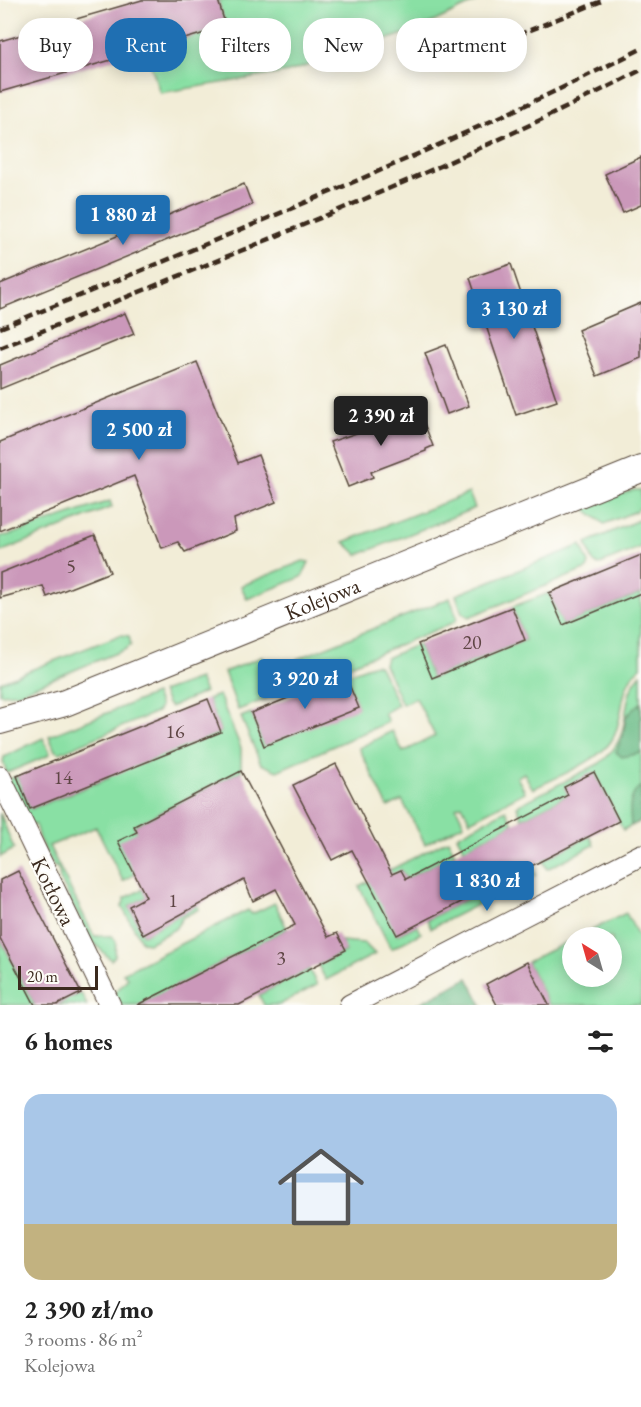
<!DOCTYPE html>
<html lang="en">
<head>
<meta charset="utf-8">
<style>
  :root { --surface:#fff; --page:#f6f6f6; --text:#222; --muted:#767676; --accent:#1f6fb2 }
  body { margin:0; font-family:"EB Garamond",serif; background:var(--page); color:var(--text); height:100vh; display:flex; flex-direction:column; font-size:22px; white-space:nowrap }
  * { box-sizing:border-box; margin:0 }
  p { font-size:20px; color:var(--muted) }
  .icon { flex:none; width:33px; height:33px; fill:none; stroke:currentColor; stroke-width:2; stroke-linecap:round; stroke-linejoin:round }
  .map { position:relative; height:1005px; overflow:hidden }
  .side { display:flex; flex-direction:column; background:var(--surface); flex:1 }
  .side>* { flex:none }
  .guide { position:absolute; left:18px; top:18px; width:606px; height:54px; display:flex; gap:12px }
  .needle { width:39px; rotate:323deg }
  .controls { position:absolute; left:562px; top:927px; display:grid; gap:12px }
  .controls a { display:grid; place-items:center; width:60px; height:60px; border-radius:50%; background:var(--surface); box-shadow:0 3px 15px #0003; font-size:30px }
  .scale { position:absolute; left:18px; bottom:15px; width:80px; box-sizing:border-box; padding-left:6px; border:3px solid #3b2a1e; border-top:0; font-size:16px; line-height:21px; white-space:nowrap; color:#3b2a1e; -webkit-text-stroke:4px #fdfcf7; paint-order:stroke }
  .price { position:absolute; translate:-50% -51px; padding:0 14px; border-radius:6px; background:var(--accent); color:#fff; font-size:20px; line-height:39px; filter:drop-shadow(0 2px 3px #0008) }
  .price::after { content:''; position:absolute; left:50%; top:36px; width:18px; height:14px; margin-left:-9px; background:inherit; clip-path:polygon(0 0,100% 0,50% 100%) }
  .price.selected { background:#222; color:#fff }
  ul { padding:0; list-style:none }
  li { display:grid; align-content:center; gap:12px; height:318px; padding:0 24px }
  li span { display:grid; place-items:center; height:186px; border-radius:18px; color:#555 }
  li>.icon { margin-inline-start:auto }
  span .icon { width:108px; height:108px; fill:#fffc; stroke-width:1 }
  li b { font-size:26px }
  h2 { display:flex; justify-content:space-between; align-items:center; height:72px; padding:0 24px; font-size:26px }
  .tag { padding:0 21px; border-radius:24px; background:var(--surface); box-shadow:0 3px 15px #0003; font-size:21px; line-height:54px }
  .tag.selected { background:var(--accent); color:#fff }
  .map>svg:first-child { display:block }
  .green { fill:#89e0a4; stroke:#628561; stroke-width:1.5 }
  .forest { fill:#6ebe8a; stroke:#547454; stroke-width:1.5 }
  .building { fill:#cb98ba }
  .lines { fill:none; stroke-linecap:round; stroke-linejoin:round }
  .minor-casing { stroke:#56473a; stroke-width:23 }
  .tertiary-casing { stroke:#56473a; stroke-width:28 }
  .minor { stroke:#fff; stroke-width:21 }
  .tertiary { stroke:#fff; stroke-width:26 }
  .rail { stroke:#3b2a1e; stroke-width:4.5; stroke-dasharray:9 4.5; stroke-linecap:butt }
  .labels { text-anchor:middle; stroke-width:4.5; stroke-linejoin:round; paint-order:stroke }
  .number-label { font-size:20px; fill:#5f4645 }
  .street-label { font-size:22px; fill:#3b2a1e; stroke:#fdfcf7 }
</style>
</head>
<body>
<div class="map">
<svg width="641" height="1005" viewBox="0 0 641 1005">
  <rect width="100%" height="100%" fill="#fdfcf7"/>
  <filter id="ink" filterUnits="userSpaceOnUse"><feTurbulence type="fractalNoise" baseFrequency=".0167" numOctaves="2"/><feDisplacementMap in="SourceGraphic" scale="12" xChannelSelector="R" yChannelSelector="G"/><feConvolveMatrix kernelMatrix="1 2 1 2 8 2 1 2 1" color-interpolation-filters="sRGB"/></filter>
  <filter id="wash" filterUnits="userSpaceOnUse"><feTurbulence type="fractalNoise" baseFrequency=".008" numOctaves="4" result="noise"/><feDisplacementMap in="SourceGraphic" scale="24" xChannelSelector="R" yChannelSelector="G"/><feGaussianBlur stdDeviation="1.35" result="paint"/><feColorMatrix in="noise" values="0 0 0 0 0 0 0 0 0 0 0 0 0 0 0 0 0 1.4 0 .05"/><feComposite in="paint" operator="in"/></filter>
  <g filter="url(#wash)">
    <rect width="100%" height="100%" fill="#f2edd7"/>
    <g class="green">
      <path d="M 218,0 L 480,0 L 416,30 L 288,72 L 160,93 L 146,50 L 225,27 Z"/>
      <path d="M 632,490 L 641,490 L 641,507 L 634,512 L 604,524 L 585,509 Z"/>
      <path d="M 469,493 L 475,508 L 358,555 L 344,542 Z"/>
      <path d="M 110,501 L 112,507 L 0,552 L 0,536 L 9,535 Z"/>
      <path d="M 641,519 L 641,547 L 598,565 L 593,561 L 586,543 Z"/>
      <path d="M 581,545 L 589,564 L 587,569 L 469,617 L 462,613 L 456,595 Z"/>
      <path d="M 303,561 L 309,562 L 302,577 L 247,599 L 241,586 Z"/>
      <path d="M 549,593 L 563,625 L 641,593 L 641,667 C 617,685 626,716 612,740 C 598,762 556,777 533,789 L 524,773 L 517,777 L 525,792 L 470,821 L 462,805 L 456,807 L 464,824 L 425,844 L 402,800 L 388,807 L 359,748 L 392,731 L 403,752 L 435,736 L 416,698 L 402,704 L 384,664 L 386,658 L 418,644 L 432,678 L 525,640 L 512,607 Z"/>
      <path d="M 450,598 L 457,617 L 455,622 L 304,684 L 298,681 L 297,659 Z"/>
      <path d="M 120,635 L 129,636 L 131,645 L 126,649 L 18,693 L 0,694 L 0,682 Z"/>
      <path d="M 262,657 L 289,685 L 289,690 L 238,710 L 224,672 Z"/>
      <path d="M 375,664 L 380,666 L 398,705 L 384,713 L 388,722 L 277,771 L 261,764 L 241,717 L 251,713 L 264,745 L 358,707 L 345,675 Z"/>
      <path d="M 641,674 L 641,821 L 623,830 L 594,772 L 565,787 L 568,795 L 522,819 L 517,806 L 600,763 C 638,732 615,703 641,674 Z"/>
      <path d="M 199,679 L 205,692 L 171,707 L 167,704 L 162,692 Z"/>
      <path d="M 155,694 L 160,707 L 157,712 L 60,753 L 55,751 L 49,736 Z"/>
      <path d="M 219,695 L 241,748 L 241,771 L 134,826 L 137,832 L 135,874 L 123,881 L 96,827 L 49,846 L 94,936 L 112,936 L 116,941 L 115,956 L 111,960 L 89,938 L 59,877 L 60,875 L 57,867 L 54,867 L 39,839 L 35,824 L 28,827 L 8,780 L 17,776 L 31,809 L 109,778 L 97,745 L 129,731 L 143,763 L 221,732 L 208,699 Z"/>
      <path d="M 43,738 L 50,753 L 47,756 L 7,773 L 3,762 L 4,757 Z"/>
      <path d="M 506,810 L 513,824 L 464,849 L 457,836 Z"/>
      <path d="M 0,813 L 14,849 L 0,857 Z"/>
      <path d="M 590,836 L 594,845 L 547,869 L 543,860 Z"/>
      <path d="M 448,840 L 455,854 L 406,879 L 401,870 L 397,935 L 417,925 L 421,933 L 391,949 L 359,886 Z"/>
      <path d="M 532,866 L 536,875 L 489,899 L 485,890 Z"/>
      <path d="M 161,880 L 165,888 L 129,906 L 143,935 L 197,905 L 199,909 L 183,917 L 175,929 L 149,943 L 142,942 L 122,907 L 125,898 Z"/>
      <path d="M 474,895 L 479,904 L 431,928 L 427,920 Z"/>
      <path d="M 275,903 L 287,929 L 144,1002 L 145,1005 L 117,1005 L 114,994 L 128,978 L 123,973 L 248,910 L 252,914 Z"/>
      <path d="M 626,913 L 641,941 L 641,1005 L 549,1005 L 527,962 L 567,942 L 573,952 L 573,976 L 612,976 L 612,938 L 586,937 L 584,934 Z"/>
      <path d="M 0,938 L 35,1005 L 0,1005 Z"/>
      <path d="M 341,941 L 364,943 L 375,954 L 326,980 L 318,965 L 346,951 Z"/>
      <path d="M 309,969 L 317,985 L 279,1005 L 264,1005 L 259,995 Z"/>
      <path d="M 81,993 L 87,1005 L 57,1005 Z"/>
    </g>
    <g class="forest">
      <path d="M 641,703 L 641,753 L 622,757 L 616,752 L 623,735 L 626,717 L 634,708 Z"/>
      <path d="M 641,786 L 641,821 L 631,826 C 630,811 627,797 641,786 Z"/>
      <path d="M 468,978 L 482,1005 L 416,1005 Z"/>
    </g>
    <g id="blocks">
      <g class="building">
        <path d="M 142,0 L 218,0 L 226,27 L 0,92 L 0,41 Z"/>
        <path d="M 641,157 L 641,205 L 623,213 L 605,174 Z"/>
        <path d="M 244,184 L 252,205 L 0,309 L 0,284 Z"/>
        <path d="M 511,264 L 557,401 L 516,415 L 470,278 Z"/>
        <path d="M 641,303 L 641,358 L 597,376 L 578,330 Z"/>
        <path d="M 125,313 L 134,334 L 0,389 L 0,365 Z"/>
        <path d="M 446,345 L 469,406 L 447,414 L 425,353 Z"/>
        <path d="M 197,362 L 238,463 L 258,455 L 276,502 L 234,519 L 236,531 L 185,552 L 178,542 L 162,548 L 134,476 L 0,531 L 0,442 Z"/>
        <path d="M 418,408 L 433,446 L 426,449 L 426,451 L 371,472 L 373,477 L 348,487 L 330,442 L 392,421 L 392,418 Z"/>
        <path d="M 95,535 L 110,572 L 47,597 L 43,586 L 0,598 L 0,573 Z"/>
        <path d="M 641,555 L 641,593 L 563,625 L 549,593 Z"/>
        <path d="M 512,607 L 525,640 L 432,678 L 418,644 Z"/>
        <path d="M 345,675 L 359,708 L 264,746 L 251,713 Z"/>
        <path d="M 208,699 L 221,732 L 30,809 L 17,776 Z"/>
        <path d="M 336,764 L 392,874 L 401,870 L 406,879 L 568,795 L 564,787 L 594,772 L 619,821 L 397,935 L 352,850 L 332,860 L 293,785 Z"/>
        <path d="M 241,771 L 328,937 L 337,933 L 346,950 L 239,1005 L 137,1005 L 295,925 L 276,889 L 253,901 L 244,880 L 143,935 L 129,906 L 146,897 L 118,841 L 137,832 L 134,826 Z"/>
        <path d="M 18,871 L 81,993 L 57,1005 L 35,1005 L 0,938 L 0,880 Z"/>
        <path d="M 527,962 L 549,1005 L 497,1005 L 486,984 Z"/>
      </g>
    </g>
  </g>
  <g filter="url(#ink)">
    <use href="#blocks" fill-opacity="0" stroke="#56473a" stroke-width="1.5"/>
    <g class="lines">
      <defs>
        <g id="minor">
          <path d="M 0,777 L 110,1005"/>
          <path d="M 350,1005 L 641,855"/>
        </g>
        <g id="tertiary">
          <path id="s1" d="M 0,721 L 65,703 L 641,469"/>
        </g>
      </defs>
      <use href="#minor" class="minor-casing"/>
      <use href="#tertiary" class="tertiary-casing"/>
      <use href="#minor" class="minor"/>
      <use href="#tertiary" class="tertiary"/>
      <g class="rail">
        <path d="M 430,71 L 604,0"/>
        <path d="M 0,328 C 216,240 433,154 641,49"/>
        <path d="M 0,348 C 215,261 434,177 641,70"/>
      </g>
    </g>
  </g>
  <g class="labels">
    <g class="number-label">
      <text x="71" y="573">5</text>
      <text x="472" y="649">20</text>
      <text x="175" y="738">16</text>
      <text x="63" y="784">14</text>
      <text x="173" y="907">1</text>
      <text x="281" y="965">3</text>
    </g>
    <g class="street-label">
      <text dy="8" stroke="none"><textPath href="#s1" startOffset="345">Kolejowa</textPath></text>
      <text transform="translate(54 891) rotate(64)" y="8">Kotłowa</text>
    </g>
  </g>
</svg>
<div class="controls">
<a><svg class="needle" viewBox="-14 -14 28 28"><path d="M0-13l5 13h-10z" fill="#e53935"/><path d="M0 13l5-13h-10z" fill="#767676"/></svg></a>
</div>
<div class="scale">20 m</div>
<b class="price" style="left:123px;top:246px">1 880 zł</b>
<b class="price" style="left:514px;top:340px">3 130 zł</b>
<b class="price selected" style="left:381px;top:447px">2 390 zł</b>
<b class="price" style="left:139px;top:461px">2 500 zł</b>
<b class="price" style="left:305px;top:710px">3 920 zł</b>
<b class="price" style="left:487px;top:912px">1 830 zł</b>
<div class="guide">
<a class="tag">Buy</a>
<a class="tag selected">Rent</a>
<a class="tag">Filters</a>
<a class="tag">New</a>
<a class="tag">Apartment</a>
</div>
</div>
<section class="side">
<h2>6 homes<svg class="icon" aria-label="filters" viewBox="0 0 24 24"><path d="M4 7h16M4 17h16"/><circle cx="9" cy="7" r="2"/><circle cx="15" cy="17" r="2"/></svg></h2>
<ul>
<li><span style="background:linear-gradient(#a9c7e8 70%,#c2b280 0)"><svg class="icon" aria-label="home" viewBox="0 0 24 24"><path d="M3 11l9-7 9 7M6 9v11h12V9"/></svg></span><div><b>2 390 zł/mo</b><p>3 rooms · 86 m²</p><p>Kolejowa</p></div></li>
</ul>
</section>
</body>
</html>
